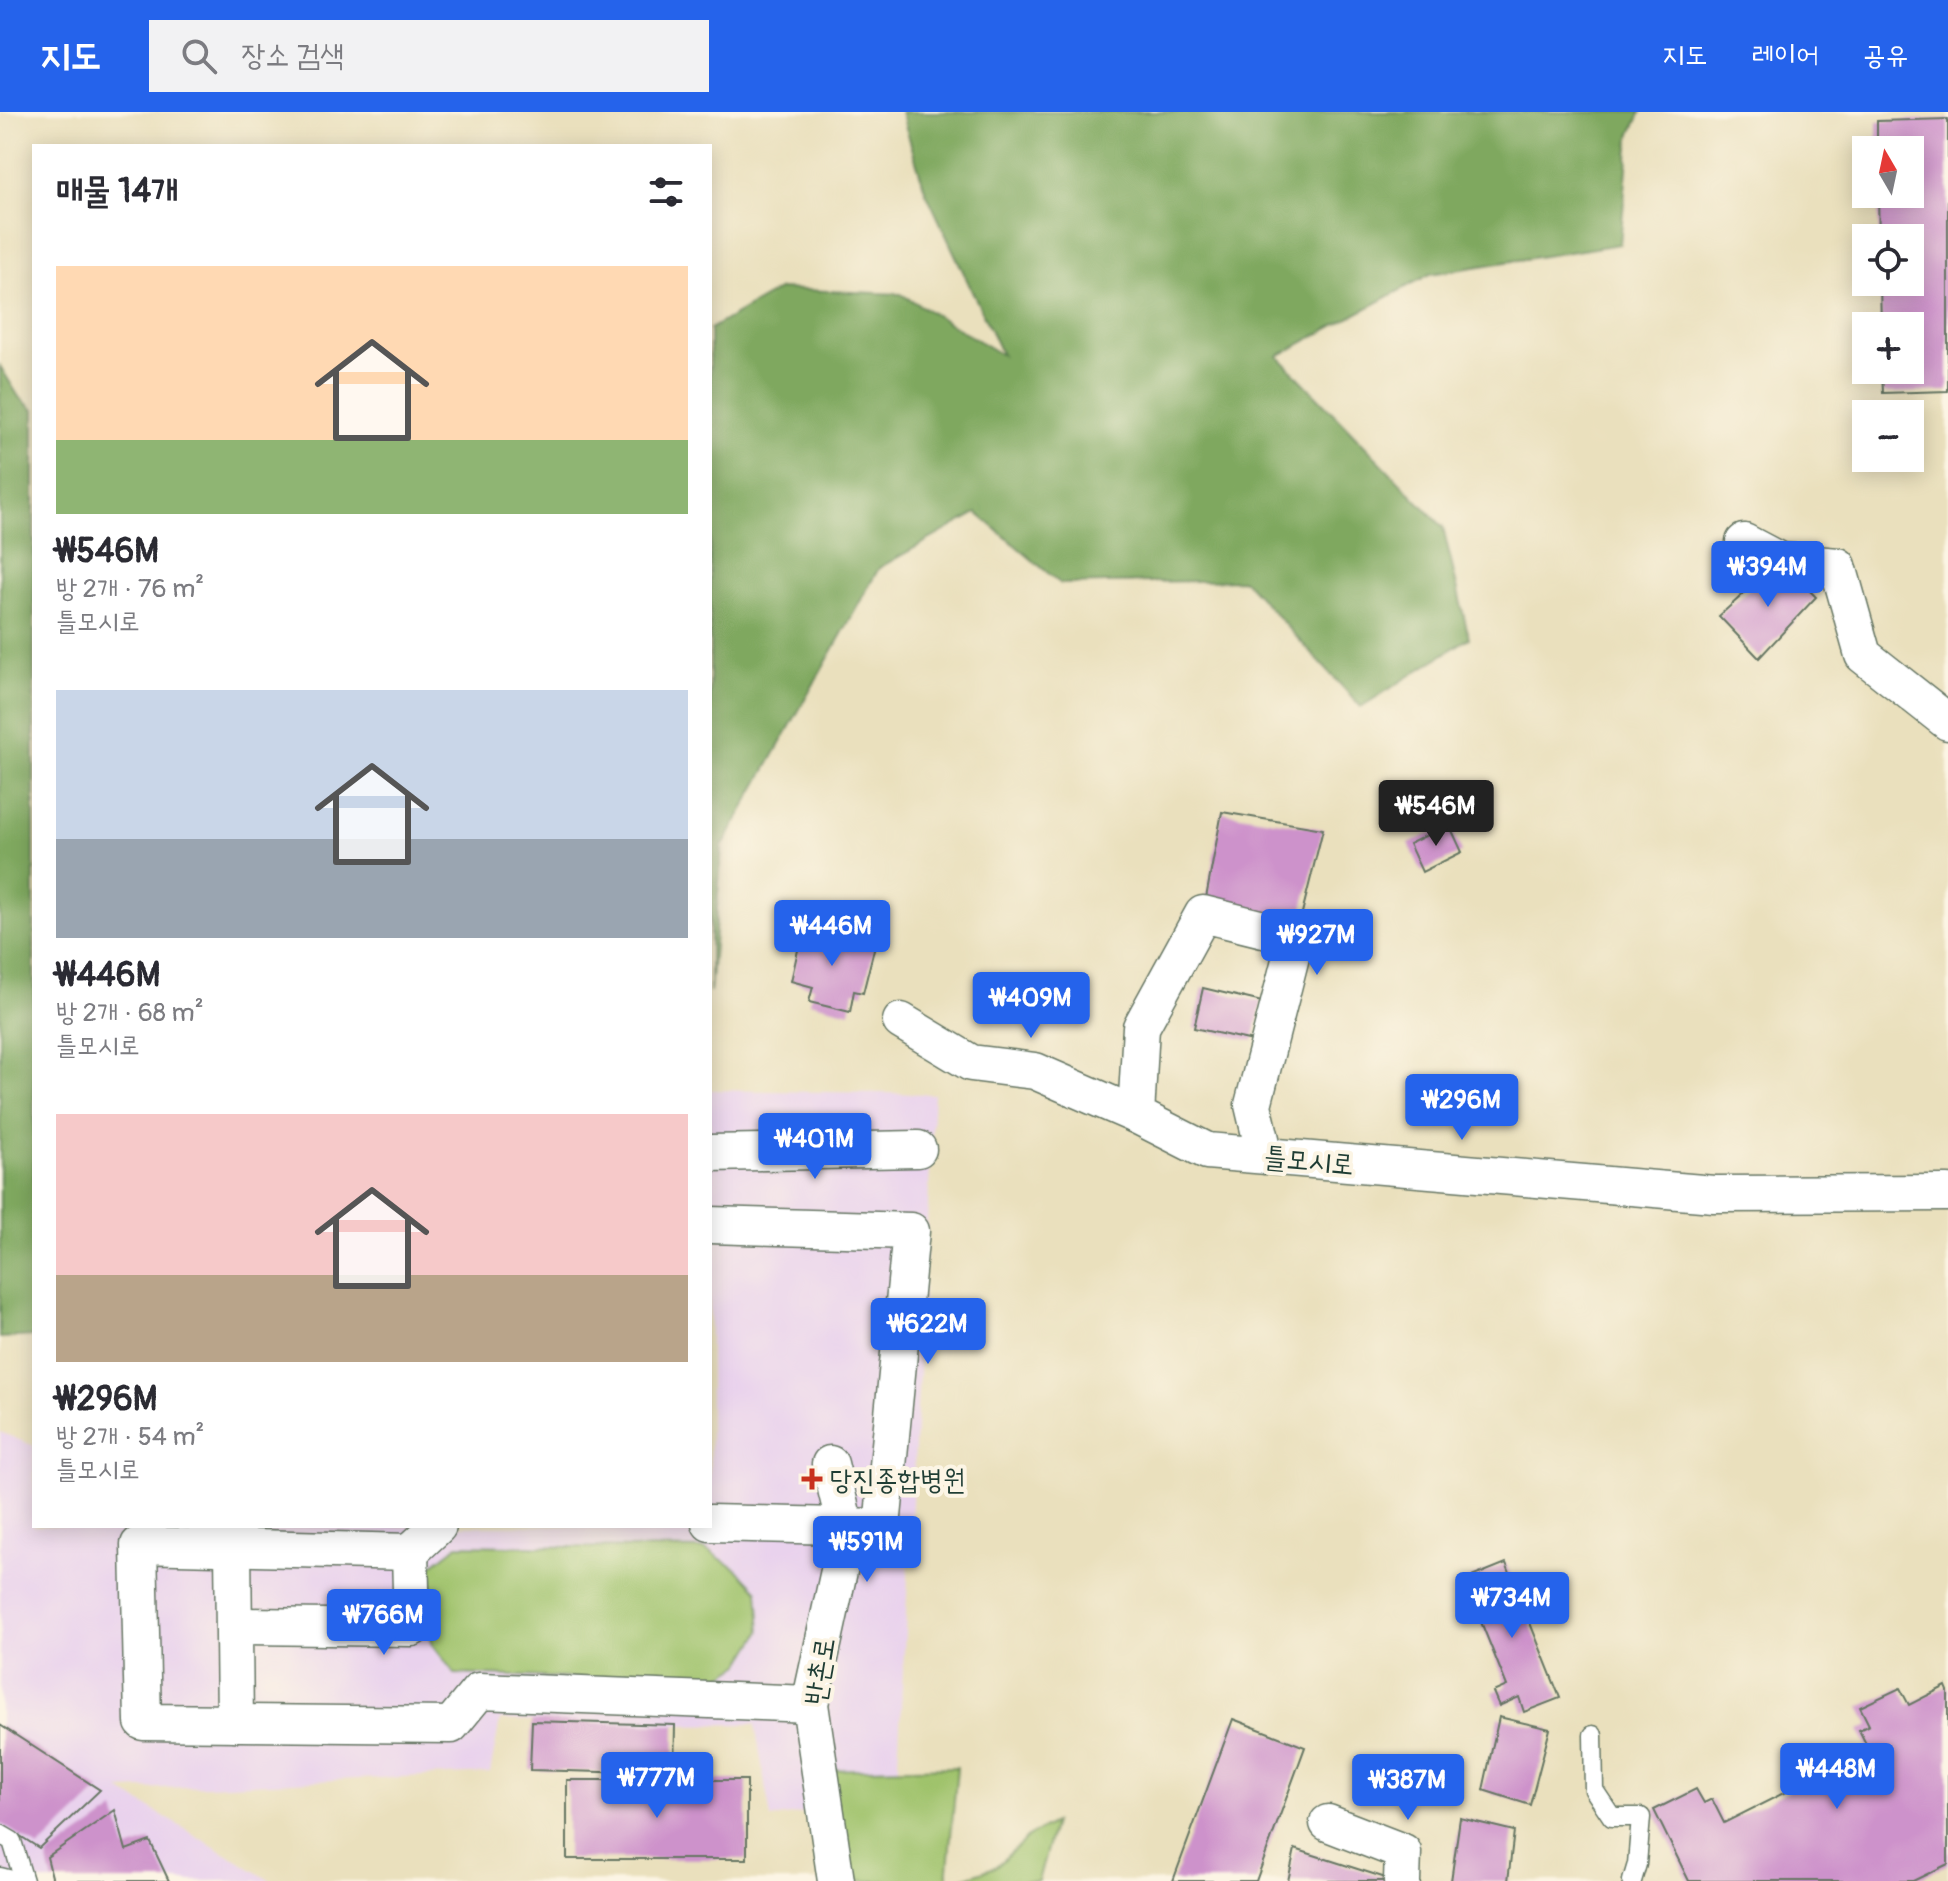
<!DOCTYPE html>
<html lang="ko">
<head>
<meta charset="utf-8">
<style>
  :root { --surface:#fff; --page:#f2f2f3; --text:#2b2b33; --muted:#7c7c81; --accent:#2563eb }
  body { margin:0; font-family:Pangolin,"Poor Story",sans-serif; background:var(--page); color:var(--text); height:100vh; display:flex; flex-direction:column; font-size:30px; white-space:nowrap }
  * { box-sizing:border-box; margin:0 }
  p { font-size:26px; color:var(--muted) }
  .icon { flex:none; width:44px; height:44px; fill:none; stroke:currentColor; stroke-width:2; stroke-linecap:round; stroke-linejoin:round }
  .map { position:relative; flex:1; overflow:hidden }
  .sheet { position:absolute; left:32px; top:32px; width:680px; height:1384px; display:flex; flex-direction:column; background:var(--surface); border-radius:0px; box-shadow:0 4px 20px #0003 }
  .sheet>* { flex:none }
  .needle { width:52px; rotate:351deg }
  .fabs { position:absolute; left:1852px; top:24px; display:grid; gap:16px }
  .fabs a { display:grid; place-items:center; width:72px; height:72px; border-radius:0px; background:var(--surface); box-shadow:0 4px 20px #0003; font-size:40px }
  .price { position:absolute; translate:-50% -68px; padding:0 18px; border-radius:8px; background:var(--accent); color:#fff; font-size:26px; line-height:52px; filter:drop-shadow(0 2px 4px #0008) }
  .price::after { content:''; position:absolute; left:50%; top:48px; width:24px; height:18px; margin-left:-12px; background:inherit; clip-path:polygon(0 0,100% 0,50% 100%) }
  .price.active { background:#222; color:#fff }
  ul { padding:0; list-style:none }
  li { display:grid; align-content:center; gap:16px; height:424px; padding:0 24px }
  li span { display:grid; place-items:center; height:248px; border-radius:0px; color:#555 }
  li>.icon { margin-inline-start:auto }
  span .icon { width:144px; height:144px; fill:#fffc; stroke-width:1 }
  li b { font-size:34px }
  h2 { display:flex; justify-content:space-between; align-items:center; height:96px; padding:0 24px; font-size:34px }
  header { display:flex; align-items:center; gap:48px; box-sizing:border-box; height:112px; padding:0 40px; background:var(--accent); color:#fff }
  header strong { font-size:38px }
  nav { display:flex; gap:44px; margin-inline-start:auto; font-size:28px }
  .search { width:560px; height:72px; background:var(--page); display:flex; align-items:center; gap:20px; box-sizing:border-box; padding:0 28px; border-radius:0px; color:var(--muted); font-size:30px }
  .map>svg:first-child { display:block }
  .built { fill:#e9d2ed }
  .green { fill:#9fc26b; stroke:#5f8050; stroke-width:2 }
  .forest { fill:#7fa85f; stroke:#4f724a; stroke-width:2 }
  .building { fill:#cd92cb }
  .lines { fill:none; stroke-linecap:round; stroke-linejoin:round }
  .lane-casing { stroke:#667664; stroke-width:21 }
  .street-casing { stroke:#667664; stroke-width:39 }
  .lane { stroke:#fff; stroke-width:18 }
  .street { stroke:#fff; stroke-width:36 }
  .poi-dot { fill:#c8321e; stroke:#fcf5e5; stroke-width:3 }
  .labels { text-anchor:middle; stroke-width:8; stroke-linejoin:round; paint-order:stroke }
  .street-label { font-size:28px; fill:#1f3d34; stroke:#fcf5e5 }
  .poi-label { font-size:28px; fill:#1f3d34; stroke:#fcf5e5; text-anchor:start }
</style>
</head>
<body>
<header>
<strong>지도</strong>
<div class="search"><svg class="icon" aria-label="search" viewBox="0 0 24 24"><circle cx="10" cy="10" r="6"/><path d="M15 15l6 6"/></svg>장소 검색</div>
<nav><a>지도</a><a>레이어</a><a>공유</a></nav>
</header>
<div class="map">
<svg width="1948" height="1769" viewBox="0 0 1948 1769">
  <rect width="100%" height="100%" fill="#fcf5e5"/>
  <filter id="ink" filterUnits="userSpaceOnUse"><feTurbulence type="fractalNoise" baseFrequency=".0125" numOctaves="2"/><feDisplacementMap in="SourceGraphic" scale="16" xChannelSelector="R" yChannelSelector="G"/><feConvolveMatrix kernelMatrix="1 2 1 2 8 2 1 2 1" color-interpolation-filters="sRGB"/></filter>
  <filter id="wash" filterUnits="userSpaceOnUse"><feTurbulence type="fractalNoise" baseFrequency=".006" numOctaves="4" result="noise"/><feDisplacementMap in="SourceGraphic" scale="32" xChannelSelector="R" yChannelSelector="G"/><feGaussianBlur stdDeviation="1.8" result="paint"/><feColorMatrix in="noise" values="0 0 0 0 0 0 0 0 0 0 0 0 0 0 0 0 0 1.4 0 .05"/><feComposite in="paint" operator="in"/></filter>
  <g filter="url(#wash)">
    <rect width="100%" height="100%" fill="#eae0bd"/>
    <path class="built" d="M 710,978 L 934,982 L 896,1687 L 771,1706 L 755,1612 L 675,1613 L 500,1608 L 490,1661 L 120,1678 L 271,1769 L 0,1769 L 0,1320 L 34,1334 L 34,1414 L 710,1414 Z"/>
    <g class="green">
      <path d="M 458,1433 L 705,1437 L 738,1458 L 758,1479 L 761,1519 L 741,1552 L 711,1571 L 455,1562 L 431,1531 L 432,1453 Z"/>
      <path d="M 957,1655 L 947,1769 L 836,1769 L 819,1658 Z"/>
      <path d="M 1054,1711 L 1038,1769 L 955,1769 L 995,1755 L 1029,1724 Z"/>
    </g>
    <g class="forest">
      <path d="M 901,0 L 1641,0 L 1630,24 L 1620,132 L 1430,162 L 1278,244 L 1443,415 L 1469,526 L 1361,595 L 1244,468 L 1061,472 L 977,401 L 879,456 L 722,735 L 710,880 L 710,217 L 780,177 L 901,182 L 1002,243 L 925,78 Z"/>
      <path d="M 0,254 L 19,285 L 34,298 L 34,1224 L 0,1226 Z"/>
    </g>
    <g id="blocks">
      <g class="building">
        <path d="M 1948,7 L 1948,279 L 1883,281 L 1882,258 L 1910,258 L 1910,214 L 1881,214 L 1880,170 L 1910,170 L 1910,126 L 1879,126 L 1878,82 L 1910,82 L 1910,38 L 1877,38 L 1877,9 Z"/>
        <path d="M 1780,449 L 1816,485 L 1759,546 L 1719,504 Z"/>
        <path d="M 1222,700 L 1323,717 L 1296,825 L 1203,802 Z"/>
        <path d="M 1449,712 L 1462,740 L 1422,760 L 1409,732 Z"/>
        <path d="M 803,816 L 875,833 L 863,881 L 854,879 L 850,900 L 809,890 L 813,875 L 791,869 Z"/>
        <path d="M 1203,876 L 1262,890 L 1253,929 L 1194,916 Z"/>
        <path d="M 1506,1451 L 1560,1586 L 1524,1600 L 1519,1585 L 1499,1594 L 1493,1580 L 1507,1574 L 1464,1468 Z"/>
        <path d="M 1946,1574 L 1948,1579 L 1948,1752 L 1913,1769 L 1689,1769 L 1654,1698 L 1696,1677 L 1704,1691 L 1712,1687 L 1724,1711 L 1869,1638 L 1859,1618 L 1869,1613 L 1860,1595 L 1900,1576 L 1909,1593 Z"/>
        <path d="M 1499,1605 L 1550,1617 L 1530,1693 L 1483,1678 Z"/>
        <path d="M 1233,1607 L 1305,1635 L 1256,1769 L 1173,1769 Z"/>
        <path d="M 532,1609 L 675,1613 L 674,1662 L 530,1658 Z"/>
        <path d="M 0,1613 L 100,1678 L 39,1736 L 0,1711 Z"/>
        <rect x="567" y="1668" width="180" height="79"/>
        <path d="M 115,1698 L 126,1738 L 150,1729 L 169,1769 L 53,1769 L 47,1745 Z"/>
        <path d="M 1460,1706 L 1514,1719 L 1508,1769 L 1451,1769 Z"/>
        <path d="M 1295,1737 L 1392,1768 L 1392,1769 L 1288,1769 Z"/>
      </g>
    </g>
  </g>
  <g filter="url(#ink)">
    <use href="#blocks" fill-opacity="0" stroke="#667664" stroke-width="2"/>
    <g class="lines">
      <defs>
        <g id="lane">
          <path d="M 1593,1623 L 1594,1678 L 1612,1705 L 1641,1705 L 1637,1752 L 1632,1769"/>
          <path d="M 0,1722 L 12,1729 L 24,1769"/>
          <path d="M 0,1765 L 16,1769"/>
        </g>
        <g id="street">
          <path d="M 1744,430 L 1780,449 L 1838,454 L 1863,543 L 1948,610"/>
          <path d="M 901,909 L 971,951 L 1035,959 L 1136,1003"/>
          <path d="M 710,1041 L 918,1037"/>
          <path d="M 1265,1044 L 1253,993 L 1296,825 L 1203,802 L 1141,915 L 1136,1003 L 1207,1039 L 1714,1082 L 1948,1081"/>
          <path d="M 710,1113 L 911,1119 L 882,1415 L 710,1411"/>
          <path d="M 830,1352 L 847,1422 L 810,1592 L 836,1769"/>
          <path d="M 438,1414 L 410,1440 L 139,1433 L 143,1610 L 451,1613 L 479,1579 L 810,1592"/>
          <path d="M 233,1436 L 235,1611"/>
          <path d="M 234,1514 L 412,1516 L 410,1440"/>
          <path d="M 1328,1711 L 1403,1740 L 1402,1769"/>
        </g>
      </defs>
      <use href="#lane" class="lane-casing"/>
      <use href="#street" class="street-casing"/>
      <use href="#lane" class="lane"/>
      <use href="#street" class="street"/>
    </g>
  </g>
  <path class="poi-dot" d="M808 1355h8v8h8v8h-8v8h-8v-8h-8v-8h8z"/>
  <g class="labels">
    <g class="street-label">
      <text transform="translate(1309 1048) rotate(5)" y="10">틀모시로</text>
      <text transform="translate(819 1559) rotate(-81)" y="10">반촌로</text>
    </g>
    <g class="poi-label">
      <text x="830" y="1377">당진종합병원</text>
    </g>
  </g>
</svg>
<div class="fabs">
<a><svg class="needle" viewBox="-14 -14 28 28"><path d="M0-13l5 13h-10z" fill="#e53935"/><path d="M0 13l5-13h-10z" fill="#7c7c81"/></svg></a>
<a><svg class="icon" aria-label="locate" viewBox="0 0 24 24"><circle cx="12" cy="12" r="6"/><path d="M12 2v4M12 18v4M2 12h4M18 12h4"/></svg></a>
<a>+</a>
<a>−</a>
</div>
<b class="price" style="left:1768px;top:497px">₩394M</b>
<b class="price active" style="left:1436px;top:736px">₩546M</b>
<b class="price" style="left:832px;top:856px">₩446M</b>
<b class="price" style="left:1317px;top:865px">₩927M</b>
<b class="price" style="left:1031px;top:928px">₩409M</b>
<b class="price" style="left:1462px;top:1030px">₩296M</b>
<b class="price" style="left:815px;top:1069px">₩401M</b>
<b class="price" style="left:928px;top:1254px">₩622M</b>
<b class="price" style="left:867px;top:1472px">₩591M</b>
<b class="price" style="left:1512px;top:1528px">₩734M</b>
<b class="price" style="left:384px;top:1545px">₩766M</b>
<b class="price" style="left:1837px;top:1699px">₩448M</b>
<b class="price" style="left:657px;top:1708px">₩777M</b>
<b class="price" style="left:1408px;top:1710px">₩387M</b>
<section class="sheet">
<h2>매물 14개<svg class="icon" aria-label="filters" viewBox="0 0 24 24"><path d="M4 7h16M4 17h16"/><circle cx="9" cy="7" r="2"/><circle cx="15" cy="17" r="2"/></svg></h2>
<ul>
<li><span style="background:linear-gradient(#ffd9b3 70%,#8fb573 0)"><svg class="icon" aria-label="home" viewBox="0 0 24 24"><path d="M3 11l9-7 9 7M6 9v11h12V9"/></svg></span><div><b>₩546M</b><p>방 2개 · 76 m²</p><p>틀모시로</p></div></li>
<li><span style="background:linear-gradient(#c9d6e8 60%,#9aa5b1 0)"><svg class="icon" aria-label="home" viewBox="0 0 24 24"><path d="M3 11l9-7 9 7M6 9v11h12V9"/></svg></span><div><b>₩446M</b><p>방 2개 · 68 m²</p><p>틀모시로</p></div></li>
<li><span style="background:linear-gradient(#f6c9c9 65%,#b9a48a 0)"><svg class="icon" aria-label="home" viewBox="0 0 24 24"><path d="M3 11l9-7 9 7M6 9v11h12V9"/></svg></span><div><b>₩296M</b><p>방 2개 · 54 m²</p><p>틀모시로</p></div></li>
</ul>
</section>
</div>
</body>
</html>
